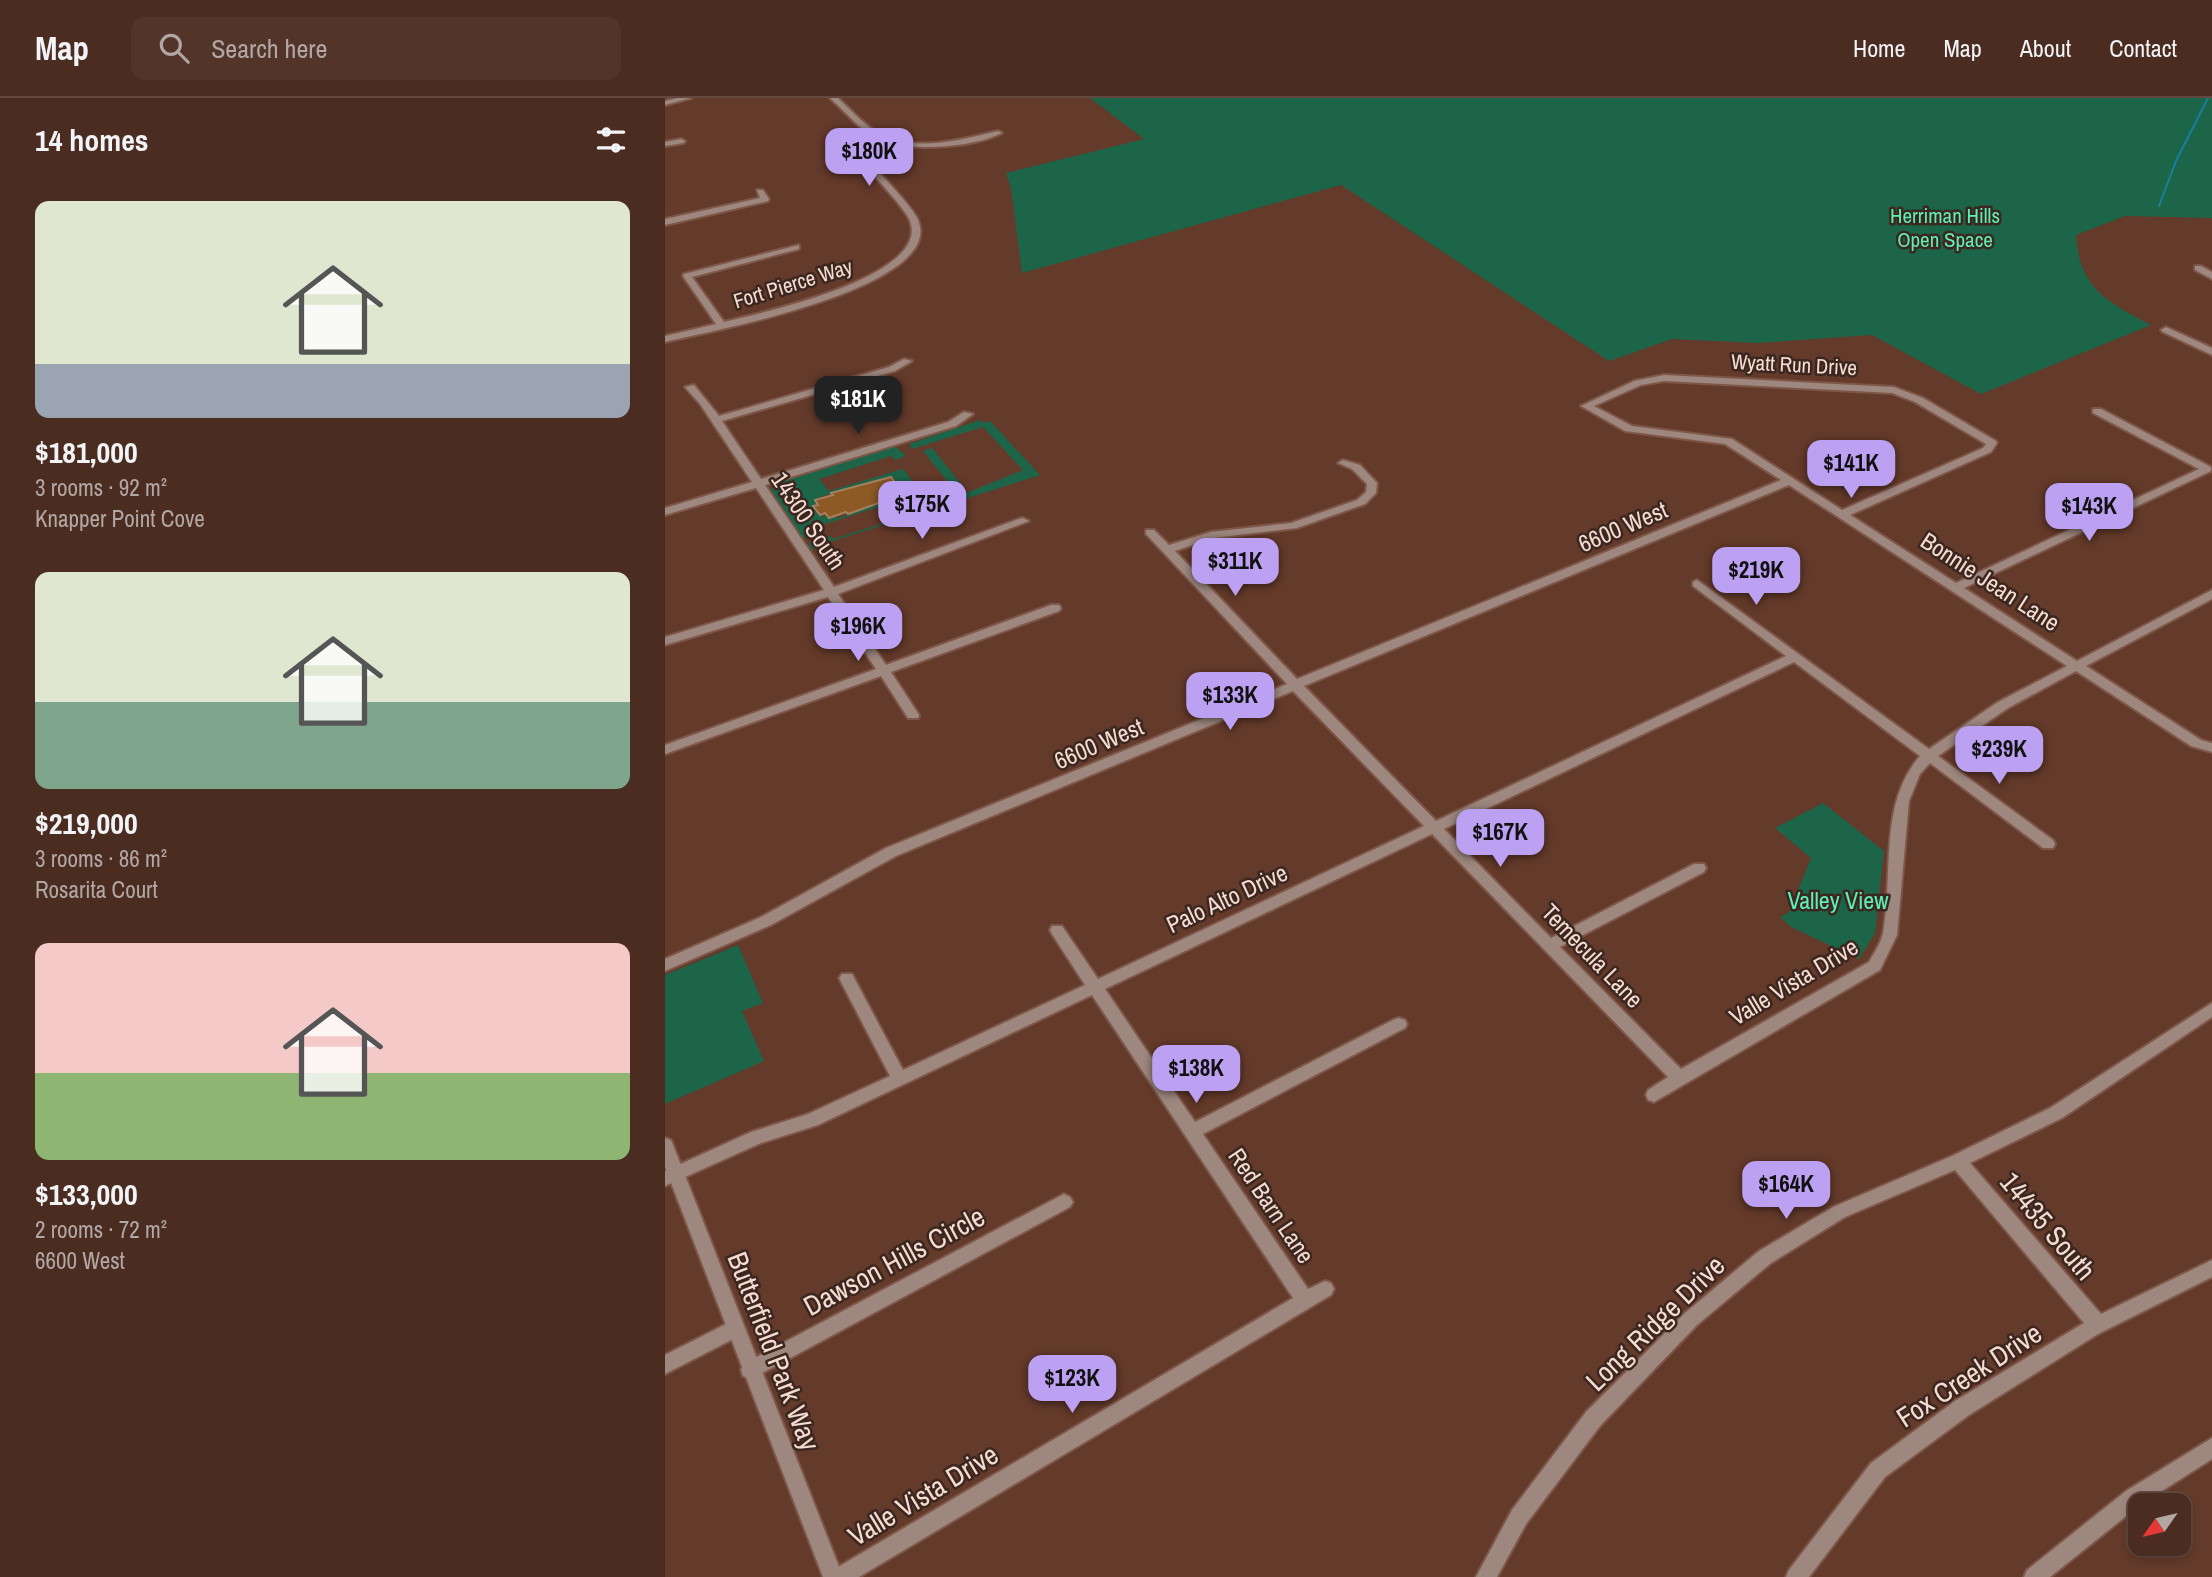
<!DOCTYPE html>
<html lang="en">
<head>
<meta charset="utf-8">
<style>
  :root { --surface:#4b2c20; --page:#523429; --text:#f1f3f6; --muted:#b2a7a5; --line:#62483e; --accent:#bca0f2 }
  body { margin:0; font-family:"Archivo Narrow",sans-serif; background:var(--page); color:var(--text); height:100vh; display:flex; flex-direction:column; font-size:26px; white-space:nowrap }
  * { box-sizing:border-box; margin:0 }
  p { font-size:23px; color:var(--muted) }
  .icon { flex:none; width:38px; height:38px; fill:none; stroke:currentColor; stroke-width:2; stroke-linecap:round; stroke-linejoin:round }
  .map { position:relative; flex:1; overflow:hidden }
  .details { display:flex; flex-direction:column; background:var(--surface); width:665px }
  .details>* { flex:none }
  .needle { width:46px; rotate:236deg }
  .controls { position:absolute; left:1463px; top:1395px; display:grid; gap:14px }
  .controls a { display:grid; place-items:center; width:63px; height:63px; border-radius:14px; background:var(--surface); box-shadow:0 4px 10px #0003,0 0 0 2px var(--line); font-size:35px }
  .price { position:absolute; translate:-50% -60px; padding:0 16px; border-radius:14px; background:var(--accent); color:#111; font-size:23px; line-height:46px; filter:drop-shadow(0 2px 4px #0008) }
  .price::after { content:''; position:absolute; left:50%; top:42px; width:21px; height:16px; margin-left:-10px; background:inherit; clip-path:polygon(0 0,100% 0,50% 100%) }
  .price.active { background:#222; color:#fff }
  ul { padding:0; list-style:none }
  li { display:grid; align-content:center; gap:14px; height:371px; padding:0 35px }
  li span { display:grid; place-items:center; height:217px; border-radius:14px; color:#555 }
  li>.icon { margin-inline-start:auto }
  span .icon { width:126px; height:126px; fill:#fffc; stroke-width:1 }
  li b { font-size:30px }
  h2 { display:flex; justify-content:space-between; align-items:center; height:84px; padding:0 35px; font-size:30px }
  header { display:flex; align-items:center; gap:42px; box-sizing:border-box; height:98px; padding:0 35px; background:var(--surface); border-bottom:2px solid var(--line) }
  header strong { font-size:33px }
  nav { display:flex; gap:38px; margin-inline-start:auto; font-size:24px }
  .search { width:490px; height:63px; background:var(--page); display:flex; align-items:center; gap:18px; box-sizing:border-box; padding:0 24px; border-radius:14px; color:var(--muted); font-size:26px }
  main { display:flex; flex:1; min-height:0 }
  .map>svg:first-child { display:block }
  .green { fill:#1c6548; fill-rule:evenodd }
  .lines { fill:none; stroke-linecap:round; stroke-linejoin:round }
  .stream { stroke:#187f9c; stroke-width:2 }
  .building { fill:#8d5924; stroke:#a5805f; stroke-width:2 }
  .minor-casing { stroke:#7e5748; stroke-width:4 }
  .tertiary-casing { stroke:#7e5748; stroke-width:4 }
  .minor { fill:#9d877f; fill-rule:evenodd }
  .tertiary { fill:#9d877f; fill-rule:evenodd }
  .labels { text-anchor:middle; stroke-width:5; stroke-linejoin:round; paint-order:stroke }
  .far-park-label { font-size:21px; fill:#5df0b3; stroke:#3b2720 }
  .far-street-label { font-size:21px; fill:#f5dbd1; stroke:#3b2720 }
  .street-label { font-size:24px; fill:#f5dbd1; stroke:#3b2720 }
  .park-label { font-size:24px; fill:#5df0b3; stroke:#3b2720 }
  .near-street-label { font-size:28px; fill:#f5dbd1; stroke:#3b2720 }
</style>
</head>
<body>
<header>
<strong>Map</strong>
<div class="search"><svg class="icon" aria-label="search" viewBox="0 0 24 24"><circle cx="10" cy="10" r="6"/><path d="M15 15l6 6"/></svg>Search here</div>
<nav><a>Home</a><a>Map</a><a>About</a><a>Contact</a></nav>
</header>
<main>
<section class="details">
<h2>14 homes<svg class="icon" aria-label="filters" viewBox="0 0 24 24"><path d="M4 7h16M4 17h16"/><circle cx="9" cy="7" r="2"/><circle cx="15" cy="17" r="2"/></svg></h2>
<ul>
<li><span style="background:linear-gradient(#dfe7d0 75%,#9aa5b1 0)"><svg class="icon" aria-label="home" viewBox="0 0 24 24"><path d="M3 11l9-7 9 7M6 9v11h12V9"/></svg></span><div><b>$181,000</b><p>3 rooms · 92 m²</p><p>Knapper Point Cove</p></div></li>
<li><span style="background:linear-gradient(#dfe7d0 60%,#7fa58c 0)"><svg class="icon" aria-label="home" viewBox="0 0 24 24"><path d="M3 11l9-7 9 7M6 9v11h12V9"/></svg></span><div><b>$219,000</b><p>3 rooms · 86 m²</p><p>Rosarita Court</p></div></li>
<li><span style="background:linear-gradient(#f6c9c9 60%,#8fb573 0)"><svg class="icon" aria-label="home" viewBox="0 0 24 24"><path d="M3 11l9-7 9 7M6 9v11h12V9"/></svg></span><div><b>$133,000</b><p>2 rooms · 72 m²</p><p>6600 West</p></div></li>
</ul>
</section>
<div class="map">
<svg width="1547" height="1479" viewBox="0 0 1547 1479">
  <rect width="100%" height="100%" fill="#643a2a"/>
  <g class="green">
    <path d="M 425,0 L 1547,0 L 1547,120 L 1460,118 L 1411,137 C 1414,190 1442,204 1486,227 L 1316,296 L 1207,237 L 1093,245 L 1007,241 L 944,263 L 676,87 L 357,175 L 346,90 L 341,75 L 479,41 Z"/>
    <path d="M 315,322 L 319,325 L 325,323 L 375,377 L 149,449 L 147,454 L 143,445 L 165,438 L 168,441 L 242,418 L 273,403 L 282,403 L 358,372 L 318,329 L 247,351 L 244,346 Z"/>
    <path d="M 230,348 L 241,358 L 230,362 L 226,358 L 154,381 L 164,393 L 238,371 L 257,395 L 157,427 L 148,424 L 148,420 L 144,433 L 150,431 L 150,436 L 138,440 L 106,392 L 108,387 L 122,382 ZM 227,378 L 241,396 L 173,420 L 154,417 L 148,408 L 152,406 L 150,402 L 158,398 Z"/>
    <path d="M 267,350 L 300,391 L 291,394 L 258,353 Z"/>
    <path d="M 1158,705 L 1219,753 L 1210,835 L 1194,861 L 1126,829 L 1115,819 L 1124,814 L 1146,760 L 1110,730 Z"/>
    <path d="M 73,847 L 98,905 L 77,913 L 99,963 L 0,1006 L 0,877 Z"/>
  </g>
  <g class="lines">
    <path class="stream" d="M 1494,108 L 1511,63 L 1543,0"/>
  </g>
  <path class="building" d="M 226,379 L 239,396 L 183,416 L 181,414 L 164,420 L 160,415 L 155,417 L 148,408 L 153,407 L 150,402 L 168,397 L 166,395 Z"/>
  <g class="lines">
    <defs>
      <g id="minor">
        <path d="M 12,0 L 26,0 L 0,7 L 0,3 Z"/>
        <path d="M 165,0 L 173,0 C 185,11 196,24 210,33 C 247,56 294,42 333,33 L 337,35 C 310,49 248,54 219,43 L 203,53 L 205,64 C 215,76 248,109 253,122 C 282,190 42,234 0,244 L 0,238 L 51,226 L 18,178 L 19,176 L 134,147 L 134,151 L 27,179 L 59,224 C 95,215 266,179 245,123 C 241,111 207,76 197,64 L 195,52 L 212,41 L 194,28 Z"/>
        <path d="M 16,41 L 20,43 L 19,45 L 0,48 L 0,44 Z"/>
        <path d="M 92,92 L 98,92 L 104,101 L 103,103 L 0,127 L 0,121 L 95,100 Z"/>
        <path d="M 1530,168 L 1536,168 L 1547,174 L 1547,181 L 1530,172 Z"/>
        <path d="M 1501,229 L 1547,250 L 1547,257 L 1498,234 L 1496,232 Z"/>
        <path d="M 239,261 L 247,263 L 230,273 L 57,323 L 96,381 L 283,324 L 299,314 L 308,316 L 291,328 L 100,387 L 169,489 L 354,421 L 358,420 L 364,423 L 173,496 L 221,567 L 386,507 L 394,507 L 396,510 L 394,513 L 226,574 L 254,617 L 253,620 L 243,620 L 216,578 L 0,656 L 0,647 L 211,571 L 163,499 L 0,547 L 0,539 L 159,492 L 91,390 L 0,417 L 0,410 L 87,384 L 35,306 L 20,289 L 29,287 L 54,318 L 224,269 Z"/>
        <path d="M 999,277 L 1229,289 L 1258,300 L 1331,343 L 1332,345 L 1326,354 L 1185,417 L 1291,485 L 1534,371 L 1428,315 L 1428,311 L 1436,311 L 1546,369 L 1546,373 L 1299,490 L 1412,563 L 1547,492 L 1547,501 L 1421,568 L 1536,642 L 1547,645 L 1547,654 L 1526,648 L 1411,573 L 1343,610 L 1273,658 L 1388,742 L 1390,746 L 1388,750 L 1378,750 L 1265,665 L 1255,676 L 1244,703 L 1232,837 L 1215,872 L 989,1004 L 983,1002 L 981,997 L 983,992 L 1003,979 L 767,736 L 440,891 L 530,1024 L 728,922 L 734,920 L 740,922 L 742,926 L 740,930 L 538,1036 L 643,1191 L 660,1183 L 666,1185 L 669,1191 L 666,1197 L 194,1479 L 165,1479 L 168,1472 L 628,1200 L 427,897 L 153,1027 L 96,1045 L 0,1088 L 0,1073 L 86,1034 L 143,1016 L 225,978 L 174,880 L 177,876 L 187,876 L 238,972 L 420,887 L 387,836 L 385,832 L 387,828 L 397,828 L 433,881 L 759,728 L 628,593 L 231,758 L 106,827 L 0,873 L 0,861 L 96,819 L 221,750 L 622,586 L 481,436 L 481,432 L 489,432 L 504,447 L 546,434 L 626,425 L 692,402 L 701,394 L 702,386 L 687,371 L 673,365 L 678,362 L 695,367 L 712,385 L 711,395 L 700,406 L 632,430 L 548,440 L 510,453 L 632,581 L 1116,382 L 1060,346 L 960,333 L 916,308 L 969,283 ZM 999,283 L 1227,295 L 1250,304 L 1321,346 L 1318,350 L 1177,412 L 1067,341 L 967,328 L 929,308 L 976,287 ZM 1124,387 L 1402,568 L 1333,604 L 1264,651 L 1032,482 L 1028,484 L 1028,488 L 1121,558 L 771,723 L 639,588 ZM 1129,564 L 1255,658 C 1213,706 1229,776 1218,835 C 1216,845 1209,855 1204,864 L 1016,971 L 895,849 L 1039,774 L 1041,770 L 1039,766 L 1029,766 L 886,840 L 779,731 Z"/>
        <path d="M 1547,905 L 1547,919 L 1397,1020 L 1305,1065 L 1436,1216 L 1547,1162 L 1547,1179 L 1433,1236 L 1304,1317 L 1220,1379 L 1144,1479 L 1121,1479 L 1124,1472 L 1206,1365 L 1290,1303 L 1419,1225 L 1290,1072 L 1180,1119 L 1106,1165 L 1032,1227 L 935,1328 L 861,1426 L 832,1479 L 811,1479 L 847,1412 L 921,1314 L 1020,1215 L 1094,1153 L 1168,1109 L 1287,1058 L 1385,1010 Z"/>
        <path d="M 399,1096 L 405,1099 L 408,1104 L 405,1109 L 92,1278 L 85,1281 L 78,1278 L 76,1272 L 78,1266 Z"/>
        <path d="M 69,1222 L 76,1225 L 78,1231 L 76,1237 L 0,1276 L 0,1257 Z"/>
        <path d="M 1547,1340 L 1547,1361 L 1475,1407 L 1385,1479 L 1359,1479 L 1362,1472 L 1461,1393 Z"/>
      </g>
      <path id="tertiary" d="M 0,1040 L 6,1042 L 8,1047 L 178,1479 L 158,1479 L 0,1069 Z"/>
    </defs>
    <use href="#minor" class="minor-casing"/>
    <use href="#tertiary" class="tertiary-casing"/>
    <use href="#minor" class="minor"/>
    <use href="#tertiary" class="tertiary"/>
  </g>
  <g class="labels">
    <g class="far-park-label">
      <text x="1280" y="125">Herriman Hills<tspan x="1280" dy="24">Open Space</tspan></text>
    </g>
    <g class="far-street-label">
      <text transform="translate(128 186) rotate(-17)" y="7">Fort Pierce Way</text>
      <text transform="translate(1129 267) rotate(3)" y="7">Wyatt Run Drive</text>
    </g>
    <g class="street-label">
      <text transform="translate(143 423) rotate(56)" y="8">14300 South</text>
      <text transform="translate(958 429) rotate(-23)" y="8">6600 West</text>
      <text transform="translate(1325 484) rotate(33)" y="8">Bonnie Jean Lane</text>
      <text transform="translate(434 646) rotate(-23)" y="8">6600 West</text>
      <text transform="translate(562 801) rotate(-25)" y="8">Palo Alto Drive</text>
      <text transform="translate(927 858) rotate(46)" y="8">Temecula Lane</text>
      <text transform="translate(1129 884) rotate(-31)" y="8">Valle Vista Drive</text>
      <text transform="translate(606 1108) rotate(56)" y="8">Red Barn Lane</text>
    </g>
    <g class="park-label">
      <text x="1173" y="811">Valley View</text>
    </g>
    <g class="near-street-label">
      <text transform="translate(1383 1128) rotate(50)" y="10">14435 South</text>
      <text transform="translate(229 1163) rotate(-28)" y="10">Dawson Hills Circle</text>
      <text transform="translate(990 1225) rotate(-44)" y="10">Long Ridge Drive</text>
      <text transform="translate(109 1253) rotate(69)" y="10">Butterfield Park Way</text>
      <text transform="translate(1304 1277) rotate(-33)" y="10">Fox Creek Drive</text>
      <text transform="translate(258 1397) rotate(-31)" y="10">Valle Vista Drive</text>
    </g>
  </g>
</svg>
<div class="controls">
<a><svg class="needle" viewBox="-14 -14 28 28"><path d="M0-13l5 13h-10z" fill="#e53935"/><path d="M0 13l5-13h-10z" fill="#b2a7a5"/></svg></a>
</div>
<b class="price" style="left:204px;top:90px">$180K</b>
<b class="price active" style="left:193px;top:338px">$181K</b>
<b class="price" style="left:1186px;top:402px">$141K</b>
<b class="price" style="left:257px;top:443px">$175K</b>
<b class="price" style="left:1424px;top:445px">$143K</b>
<b class="price" style="left:570px;top:500px">$311K</b>
<b class="price" style="left:1091px;top:509px">$219K</b>
<b class="price" style="left:193px;top:565px">$196K</b>
<b class="price" style="left:565px;top:634px">$133K</b>
<b class="price" style="left:1334px;top:688px">$239K</b>
<b class="price" style="left:835px;top:771px">$167K</b>
<b class="price" style="left:531px;top:1007px">$138K</b>
<b class="price" style="left:1121px;top:1123px">$164K</b>
<b class="price" style="left:407px;top:1317px">$123K</b>
</div>
</main>
</body>
</html>
